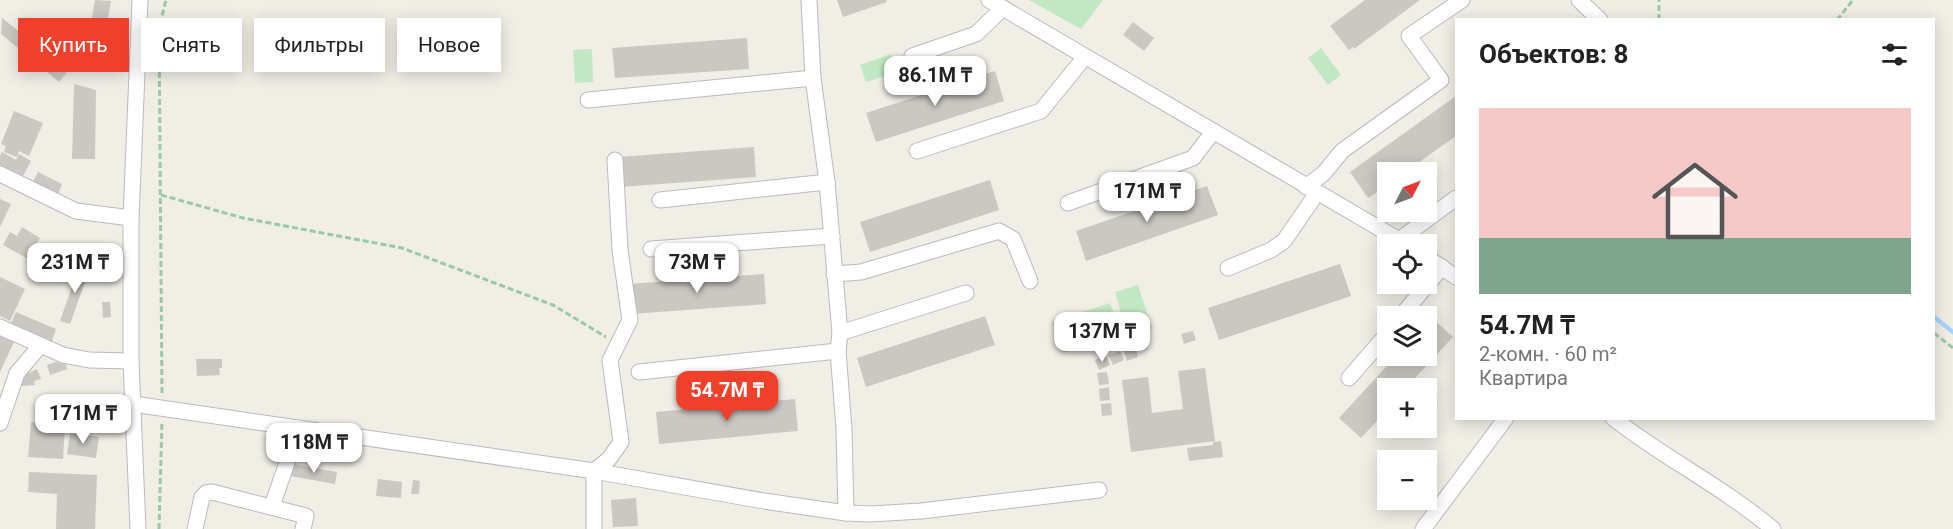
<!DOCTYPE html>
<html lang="ru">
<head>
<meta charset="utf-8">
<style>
  :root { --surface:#fff; --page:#f6f6f6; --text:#222; --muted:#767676; --line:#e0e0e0; --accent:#ef402c }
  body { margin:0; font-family:Roboto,sans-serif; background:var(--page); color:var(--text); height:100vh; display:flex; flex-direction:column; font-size:22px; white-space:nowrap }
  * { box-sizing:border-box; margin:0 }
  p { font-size:20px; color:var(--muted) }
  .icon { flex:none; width:33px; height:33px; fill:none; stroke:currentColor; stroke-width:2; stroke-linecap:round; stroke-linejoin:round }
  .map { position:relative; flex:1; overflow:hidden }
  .details { position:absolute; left:1455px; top:18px; width:480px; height:402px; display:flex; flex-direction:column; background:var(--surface); border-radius:0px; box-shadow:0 3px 15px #0003 }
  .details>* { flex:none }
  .banner { position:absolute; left:18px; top:18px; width:570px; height:54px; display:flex; gap:12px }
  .needle { width:39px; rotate:48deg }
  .tools { position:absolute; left:1377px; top:162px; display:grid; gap:12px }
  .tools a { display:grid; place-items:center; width:60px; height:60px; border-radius:0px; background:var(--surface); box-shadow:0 3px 15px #0003; font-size:30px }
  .price { position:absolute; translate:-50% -51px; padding:0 14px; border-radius:12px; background:#fff; color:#222; font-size:20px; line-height:39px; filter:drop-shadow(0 2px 3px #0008) }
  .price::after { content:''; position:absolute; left:50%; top:36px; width:18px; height:14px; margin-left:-9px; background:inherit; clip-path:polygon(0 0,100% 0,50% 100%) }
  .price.current { background:var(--accent); color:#fff }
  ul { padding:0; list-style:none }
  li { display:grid; align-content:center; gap:12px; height:318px; padding:0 24px }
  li+li { border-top:2px solid var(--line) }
  li span { display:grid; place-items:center; height:186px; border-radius:0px; color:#555 }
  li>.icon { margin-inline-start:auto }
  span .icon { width:108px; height:108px; fill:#fffc; stroke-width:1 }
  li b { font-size:26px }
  h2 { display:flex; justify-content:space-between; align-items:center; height:72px; padding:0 24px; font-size:26px }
  .chip { padding:0 21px; border-radius:0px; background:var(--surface); box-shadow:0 3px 15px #0003; font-size:21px; line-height:54px }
  .chip.current { background:var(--accent); color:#fff }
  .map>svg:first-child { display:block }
  .pitch { fill:#c1e8c2 }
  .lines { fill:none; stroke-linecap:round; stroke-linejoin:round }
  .stream { stroke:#a6d6ff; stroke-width:4.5 }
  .building { fill:#cbc8c2 }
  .minor-casing { stroke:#b8bbbf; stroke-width:17 }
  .path { stroke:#9ac9a8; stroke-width:3; stroke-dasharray:6 3; stroke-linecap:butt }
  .minor { stroke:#fff; stroke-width:15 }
</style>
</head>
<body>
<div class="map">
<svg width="1953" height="529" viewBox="0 0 1953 529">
  <rect width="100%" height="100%" fill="#f0eee5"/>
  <g class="pitch">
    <path d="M 1029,0 L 1103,0 L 1081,29 Z"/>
    <path d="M 1321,48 L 1341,75 L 1328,85 L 1308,58 Z"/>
    <path d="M 592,49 L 593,82 L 575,83 L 573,50 Z"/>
    <path d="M 891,54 L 897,72 L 866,82 L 860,65 Z"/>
    <path d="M 1138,285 L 1152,329 L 1128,337 L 1115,292 Z"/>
    <path d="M 1110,303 L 1121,334 L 1062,353 L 1052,322 Z"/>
  </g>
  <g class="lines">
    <path class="stream" d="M 1934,317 L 1953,332"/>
  </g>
  <g class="building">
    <path d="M 95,0 L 111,1 L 103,48 L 87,45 Z"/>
    <path d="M 837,0 L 886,0 L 887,2 L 843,17 Z"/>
    <path d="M 1365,0 L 1420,0 L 1354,49 L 1353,47 L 1349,50 L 1330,26 Z"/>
    <path d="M 2,18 L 68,71 L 59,82 L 1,34 Z"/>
    <path d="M 1133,22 L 1154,38 L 1144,51 L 1123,35 Z"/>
    <path d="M 34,24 L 74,55 L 65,67 L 25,35 Z"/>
    <path d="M 747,38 L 749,69 L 615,78 L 612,48 Z"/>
    <path d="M 995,71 L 1004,101 L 876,142 L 866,113 Z"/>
    <path d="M 74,84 L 96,90 L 95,159 L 72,159 Z"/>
    <path d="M 1456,96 L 1456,136 L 1405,172 L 1388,172 L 1388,185 L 1368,198 L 1350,172 Z"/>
    <path d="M 14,111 L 43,123 L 29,156 L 19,151 L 17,157 L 4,152 L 6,146 L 1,144 Z"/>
    <path d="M 754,147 L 756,177 L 620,187 L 618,157 Z"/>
    <path d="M 2,152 L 16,160 L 19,154 L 31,161 L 22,178 L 0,165 L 0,156 Z"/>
    <path d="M 38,172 L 62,184 L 57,198 L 31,185 Z"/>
    <path d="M 990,180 L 999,210 L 870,252 L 860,222 Z"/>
    <path d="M 1207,186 L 1218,215 L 1086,261 L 1076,231 Z"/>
    <path d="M 0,199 L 11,204 L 0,227 Z"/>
    <path d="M 22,227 L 40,238 L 28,259 L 3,245 L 10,232 L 17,236 Z"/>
    <path d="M 80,264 L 90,268 L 70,324 L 60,321 Z"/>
    <path d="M 1340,264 L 1351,296 L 1219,340 L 1208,308 Z"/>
    <path d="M 764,274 L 766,304 L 631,314 L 629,284 Z"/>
    <path d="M 0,277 L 25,289 L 10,321 L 0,316 Z"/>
    <path d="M 102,302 L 110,302 L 111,317 L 103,318 Z"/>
    <path d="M 16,312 L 56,329 L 52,341 L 11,323 Z"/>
    <path d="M 985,316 L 995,345 L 866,387 L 857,358 Z"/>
    <path d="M 1431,317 L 1453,337 L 1406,388 L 1388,388 L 1388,409 L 1361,438 L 1339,418 L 1396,356 L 1426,356 L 1426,322 Z"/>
    <path d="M 1193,331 L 1196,340 L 1184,344 L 1181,334 Z"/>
    <path d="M 0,335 L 14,342 L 0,372 Z"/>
    <path d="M 1135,347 L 1138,357 L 1127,361 L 1124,351 Z"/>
    <path d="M 1120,351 L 1124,360 L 1113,365 L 1109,355 Z"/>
    <path d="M 1106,356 L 1110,365 L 1099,370 L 1095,360 Z"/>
    <path d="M 196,359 L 222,359 L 222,368 L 219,368 L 220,375 L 197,376 Z"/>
    <path d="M 55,362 L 66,364 L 67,369 L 50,375 L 47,365 Z"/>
    <path d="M 1205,368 L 1215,441 L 1131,452 L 1122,380 L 1148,377 L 1152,413 L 1183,409 L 1178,371 Z"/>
    <path d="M 37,369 L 41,379 L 34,381 L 35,385 L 22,386 L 22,378 L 24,375 Z"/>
    <path d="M 1107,372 L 1109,384 L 1099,385 L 1097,373 Z"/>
    <path d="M 1109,387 L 1110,400 L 1100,401 L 1099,389 Z"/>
    <path d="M 795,399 L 798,431 L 659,444 L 656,412 Z"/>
    <path d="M 1111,403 L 1112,415 L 1102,416 L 1101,404 Z"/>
    <path d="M 43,417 L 54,418 L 54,425 L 65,425 L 63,459 L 28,457 L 31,422 L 42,423 Z"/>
    <path d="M 70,433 L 99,437 L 96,458 L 67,454 Z"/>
    <path d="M 1221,441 L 1223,457 L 1189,461 L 1187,448 L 1213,445 L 1213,442 Z"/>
    <path d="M 292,464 L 337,472 L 335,484 L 290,476 Z"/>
    <path d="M 29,472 L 97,475 L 95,529 L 56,529 L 57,494 L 28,492 Z"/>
    <path d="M 378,479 L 402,482 L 401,498 L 376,496 Z"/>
    <path d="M 413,480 L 420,481 L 419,494 L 411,494 Z"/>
    <path d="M 636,498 L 638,526 L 613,527 L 611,500 Z"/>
  </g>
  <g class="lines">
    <defs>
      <g id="minor">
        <path d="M 809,0 L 813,78 L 827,182 L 840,333 L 838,351 L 844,429 L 846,513"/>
        <path d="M 989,0 L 1406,244"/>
        <path d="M 1579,0 L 1600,20"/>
        <path d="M 912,56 L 976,34 L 1003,8"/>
        <path d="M 588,100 L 813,78"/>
        <path d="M 917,151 L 1041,111 L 1084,58"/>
        <path d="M 0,174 L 76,211 L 131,218"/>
        <path d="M 1306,187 L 1324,173 L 1342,151 L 1441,80 L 1409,36 L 1462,0"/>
        <path d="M 660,200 L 827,182"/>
        <path d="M 1068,203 L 1193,158 L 1213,132"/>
        <path d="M 1399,240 L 1456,198"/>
        <path d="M 651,249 L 832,236"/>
        <path d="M 1426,257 L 1456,277"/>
        <path d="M 1228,268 L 1271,250 L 1284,241 L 1317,193"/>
        <path d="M 834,274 L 861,272 L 999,231 L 1013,239 L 1030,281"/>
        <path d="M 1401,316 L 1442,267"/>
        <path d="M 0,327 L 63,355 L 89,360 L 131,361"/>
        <path d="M 840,333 L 966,293"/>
        <path d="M 639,372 L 838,351"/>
        <path d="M 1349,378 L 1388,333"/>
        <path d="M 133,404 L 594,471 L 764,501 L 846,513 L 870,514 L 921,511 L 1099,490"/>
        <path d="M 1613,418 C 1664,458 1723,487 1773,529"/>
        <path d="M 0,423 L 17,373 L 40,346"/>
        <path d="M 272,506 L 299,428"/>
        <path d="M 138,529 L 131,361 L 131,218 L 140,0"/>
        <path d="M 195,529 L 202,497 L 206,493 L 212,492 L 306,516 L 303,529"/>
        <path d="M 594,529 L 594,471 L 609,459 L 621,442 L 610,360 L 630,320 L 620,250 L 615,160"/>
        <path d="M 1423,529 L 1506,418"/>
      </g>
    </defs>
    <use href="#minor" class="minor-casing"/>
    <g class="path">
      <path d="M 1659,20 L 1659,0"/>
      <path d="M 1837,20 L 1853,0"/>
      <path d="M 161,195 L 243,218 L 402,248 L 553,305 L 606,337"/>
      <path d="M 1934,333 L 1953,348"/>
      <path d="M 162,393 L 159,28 L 166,0"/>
      <path d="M 159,529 L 162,421"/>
    </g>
    <use href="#minor" class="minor"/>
  </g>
</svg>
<div class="tools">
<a><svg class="needle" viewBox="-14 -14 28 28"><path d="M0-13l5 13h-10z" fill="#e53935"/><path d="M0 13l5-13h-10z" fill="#767676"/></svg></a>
<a><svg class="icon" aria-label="locate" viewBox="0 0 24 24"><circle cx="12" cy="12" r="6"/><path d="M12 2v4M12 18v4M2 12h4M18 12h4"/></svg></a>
<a><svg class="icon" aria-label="layers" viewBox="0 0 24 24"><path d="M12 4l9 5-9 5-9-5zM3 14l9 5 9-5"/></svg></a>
<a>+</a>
<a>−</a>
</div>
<b class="price" style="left:935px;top:107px">86.1M ₸</b>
<b class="price" style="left:1147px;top:223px">171M ₸</b>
<b class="price" style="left:75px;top:294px">231M ₸</b>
<b class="price" style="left:697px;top:294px">73M ₸</b>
<b class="price" style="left:1102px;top:363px">137M ₸</b>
<b class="price current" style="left:727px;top:422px">54.7M ₸</b>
<b class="price" style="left:83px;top:445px">171M ₸</b>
<b class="price" style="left:314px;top:474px">118M ₸</b>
<div class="banner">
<a class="chip current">Купить</a>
<a class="chip">Снять</a>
<a class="chip">Фильтры</a>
<a class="chip">Новое</a>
</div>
<section class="details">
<h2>Объектов: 8<svg class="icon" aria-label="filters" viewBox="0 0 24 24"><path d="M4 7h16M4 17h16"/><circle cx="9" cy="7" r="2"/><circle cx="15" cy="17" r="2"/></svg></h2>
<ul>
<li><span style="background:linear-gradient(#f6c9c9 70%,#7fa58c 0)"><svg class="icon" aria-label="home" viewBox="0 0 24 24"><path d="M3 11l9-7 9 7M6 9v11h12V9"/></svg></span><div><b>54.7M ₸</b><p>2-комн. · 60 m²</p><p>Квартира</p></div></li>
</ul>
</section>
</div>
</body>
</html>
